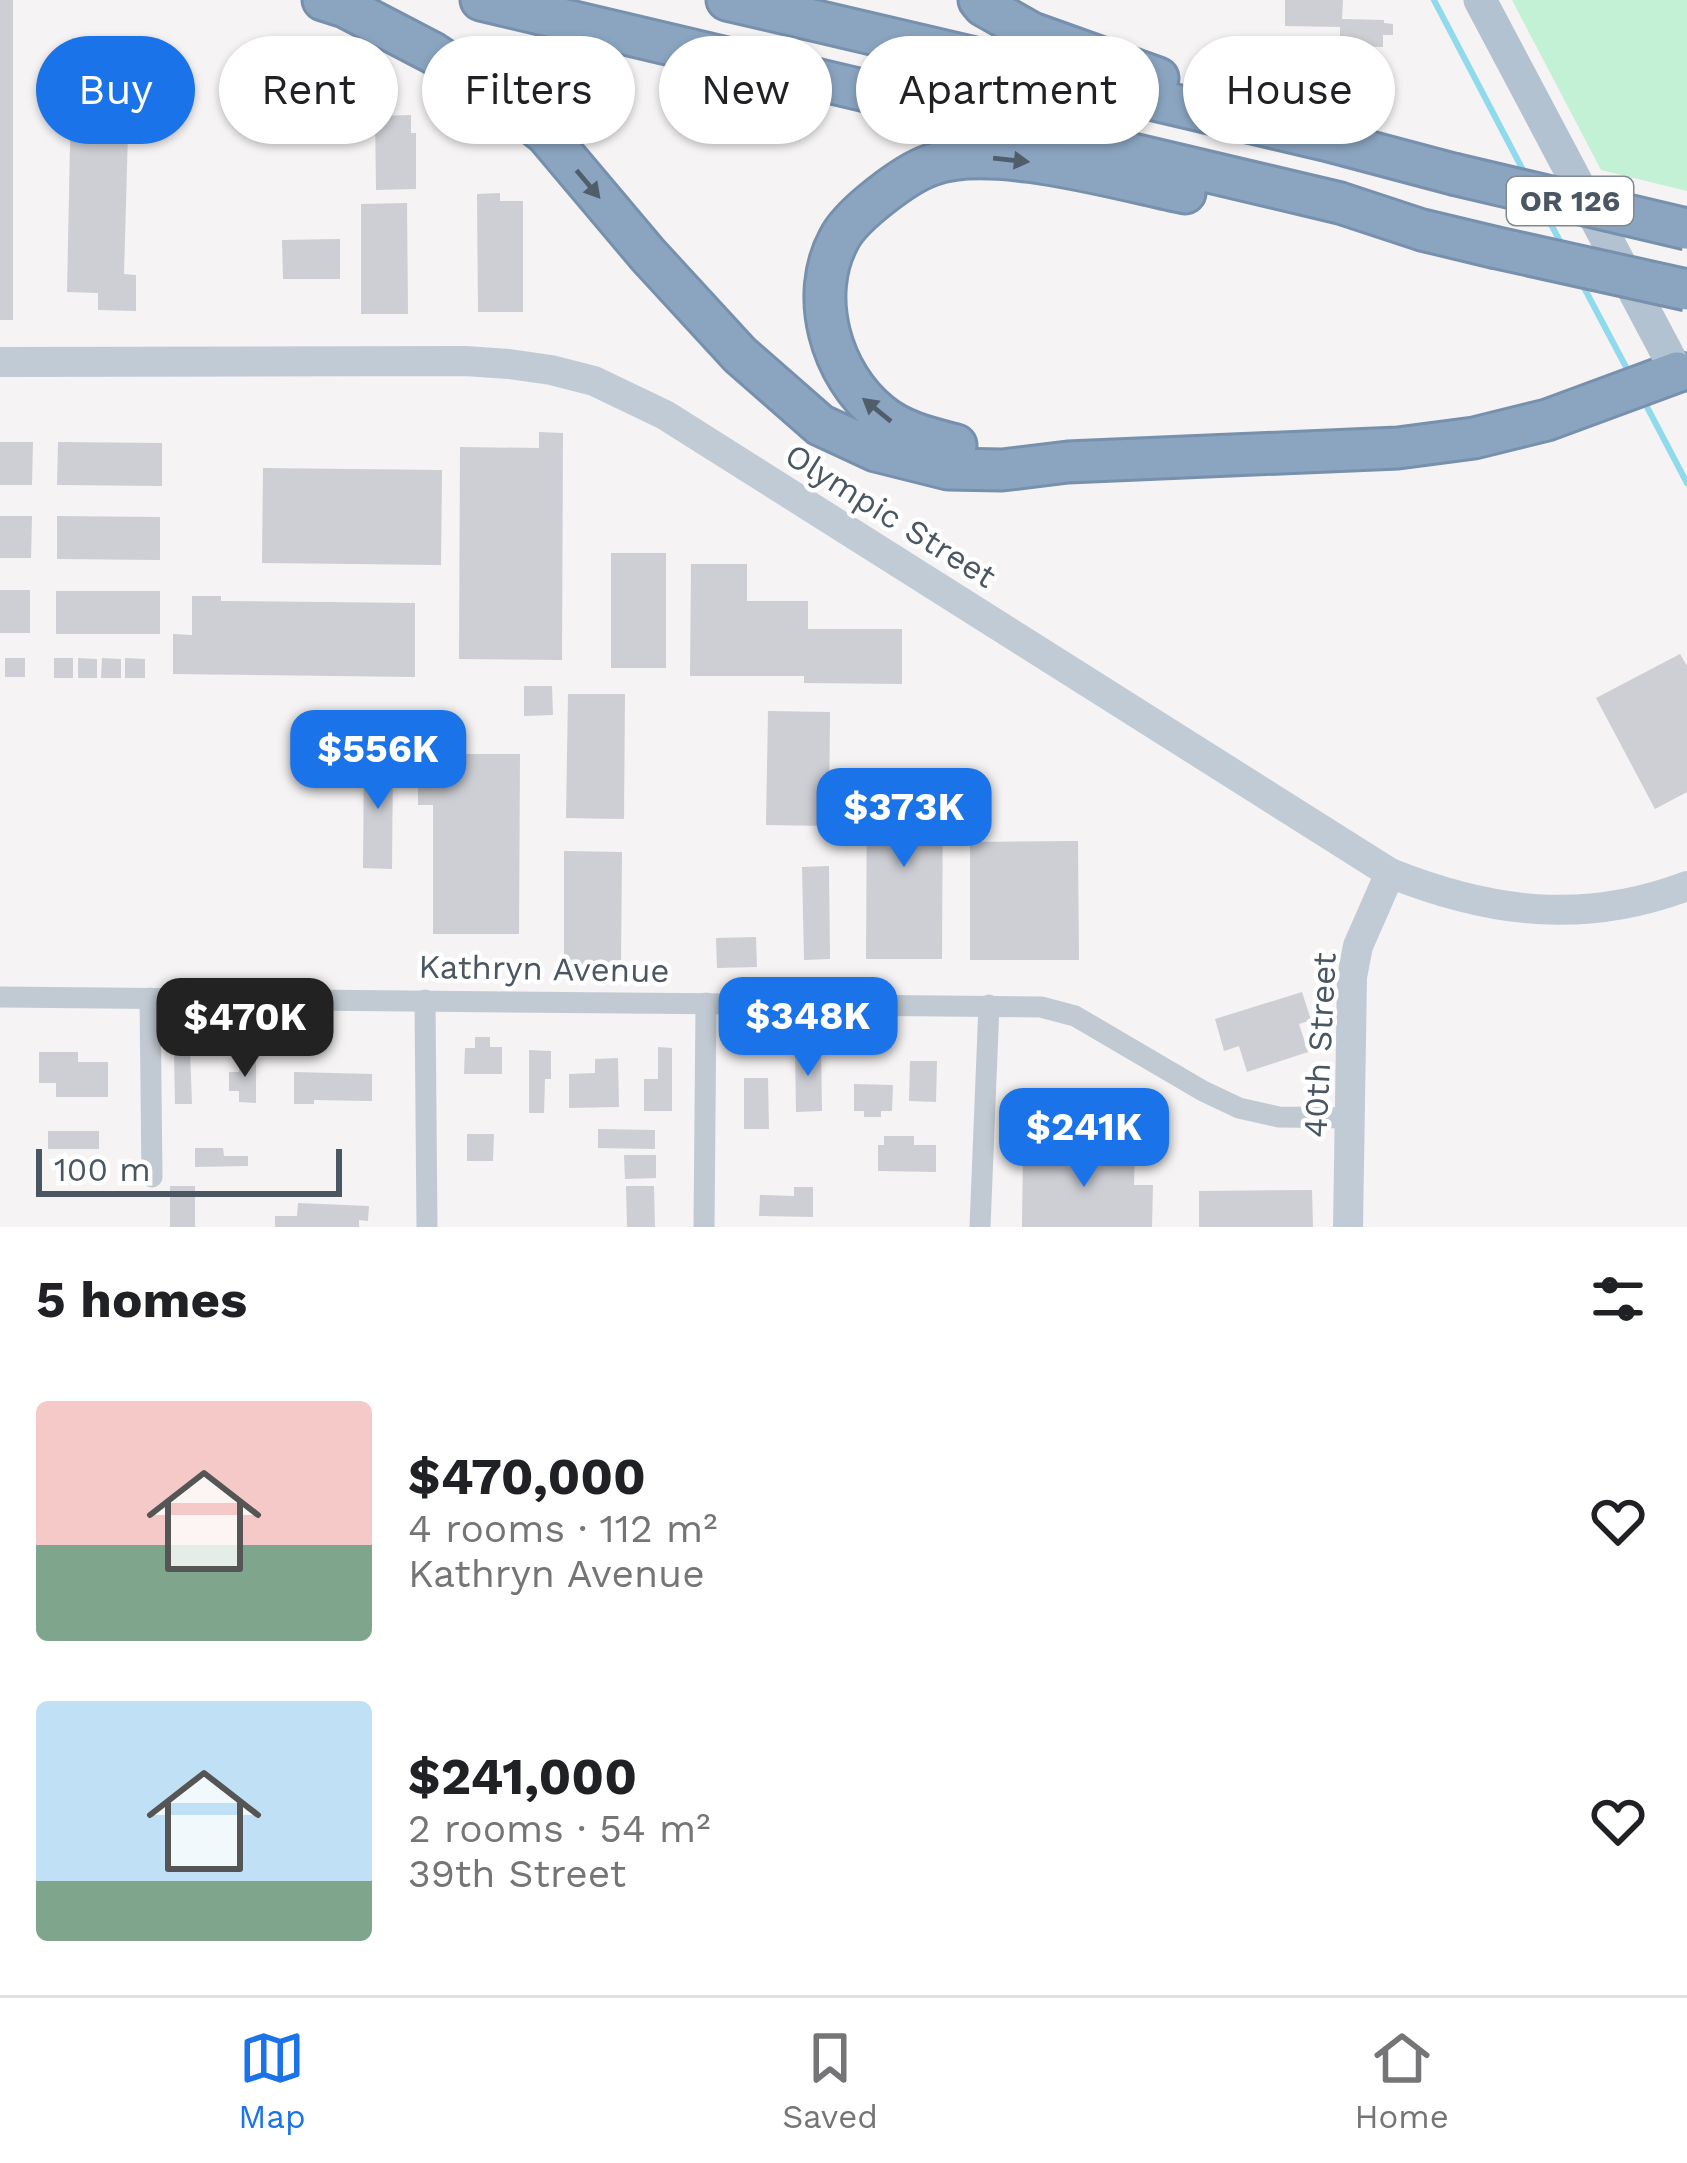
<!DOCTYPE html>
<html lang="en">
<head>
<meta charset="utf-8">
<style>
  :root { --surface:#fff; --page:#f2f2f2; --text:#202124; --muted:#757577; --line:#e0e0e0; --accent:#1a73e8 }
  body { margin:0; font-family:"Work Sans",sans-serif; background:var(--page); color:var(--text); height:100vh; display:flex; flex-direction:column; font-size:45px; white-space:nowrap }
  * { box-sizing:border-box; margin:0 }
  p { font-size:39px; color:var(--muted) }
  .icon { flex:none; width:66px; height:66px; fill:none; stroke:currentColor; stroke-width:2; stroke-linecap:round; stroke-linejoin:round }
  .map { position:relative; height:1227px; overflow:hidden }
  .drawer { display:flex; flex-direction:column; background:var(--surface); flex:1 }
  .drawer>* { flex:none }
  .top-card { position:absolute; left:36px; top:36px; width:1617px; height:108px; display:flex; gap:24px }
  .scale { position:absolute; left:36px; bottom:30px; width:306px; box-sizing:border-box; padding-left:12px; border:6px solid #4a5661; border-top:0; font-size:33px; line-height:42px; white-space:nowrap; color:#4a5661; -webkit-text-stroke:9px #fff; paint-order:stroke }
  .price { position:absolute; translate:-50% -102px; padding:0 27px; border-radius:24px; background:var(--accent); color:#fff; font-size:39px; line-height:78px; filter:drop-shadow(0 3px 6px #0008) }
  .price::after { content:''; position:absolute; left:50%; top:72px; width:36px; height:27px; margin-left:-18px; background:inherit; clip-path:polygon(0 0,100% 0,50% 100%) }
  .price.current { background:#222; color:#fff }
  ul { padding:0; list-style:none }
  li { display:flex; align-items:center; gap:36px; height:300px; padding:0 36px }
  li span { display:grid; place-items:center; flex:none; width:336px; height:240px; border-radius:12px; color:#555 }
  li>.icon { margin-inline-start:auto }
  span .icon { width:144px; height:144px; fill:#fffc; stroke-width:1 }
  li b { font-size:51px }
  h2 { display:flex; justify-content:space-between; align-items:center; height:144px; padding:0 36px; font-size:51px }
  .pill { padding:0 42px; border-radius:54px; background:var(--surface); box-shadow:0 3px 9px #0004; font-size:42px; line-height:108px }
  .pill.current { background:var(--accent); color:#fff }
  .tab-bar { display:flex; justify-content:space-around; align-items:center; height:168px; border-top:3px solid var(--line); background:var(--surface); font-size:33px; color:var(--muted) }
  .tab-bar a { display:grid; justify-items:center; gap:6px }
  .tab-bar .current { color:var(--accent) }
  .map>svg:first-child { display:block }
  .green { fill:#c3f1d5 }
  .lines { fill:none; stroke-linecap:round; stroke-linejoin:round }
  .stream { stroke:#90daee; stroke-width:6 }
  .building { fill:#cdcfd5 }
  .highway-casing { stroke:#7690ad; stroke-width:45 }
  .street { stroke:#c1cad2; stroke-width:21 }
  .secondary { stroke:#c1cbd6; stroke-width:30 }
  .primary { stroke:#b3c2d1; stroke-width:33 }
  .highway { stroke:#8ba5c1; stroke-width:39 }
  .highway-bridge-casing { stroke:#7690ad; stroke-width:45; stroke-linecap:butt }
  .highway-bridge { stroke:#8ba5c1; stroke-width:39 }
  .oneway { fill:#505e6b }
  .labels { text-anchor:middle; stroke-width:9; stroke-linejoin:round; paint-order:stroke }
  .shield { fill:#fff; stroke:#808990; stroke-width:3 }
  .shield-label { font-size:30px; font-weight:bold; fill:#4a5661 }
  .street-label { font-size:33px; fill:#4a5661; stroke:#fff }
</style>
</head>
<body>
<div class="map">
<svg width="1687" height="1227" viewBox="0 0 1687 1227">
  <rect width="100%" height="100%" fill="#f5f3f3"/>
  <path class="green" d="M 1512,0 L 1687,0 L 1687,191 L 1601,170 Z"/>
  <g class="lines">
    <g class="stream">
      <path d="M 1434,0 L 1524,172"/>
      <path d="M 1544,211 L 1563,247"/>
      <path d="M 1580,280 L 1626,367"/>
      <path d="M 1646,405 L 1687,483"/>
    </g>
  </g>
  <g class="building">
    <rect x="0" y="0" width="13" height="320"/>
    <path d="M 1285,0 L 1343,0 L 1342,19 L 1384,20 L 1384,23 L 1393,24 L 1393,35 L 1383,35 L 1383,47 L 1340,46 L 1340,27 L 1285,26 Z"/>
    <path d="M 71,95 L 129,97 L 124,274 L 136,275 L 136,311 L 98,310 L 98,293 L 67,292 Z"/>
    <path d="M 411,115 L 411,133 L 416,133 L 416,189 L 376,190 L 375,116 Z"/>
    <path d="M 500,193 L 500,201 L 523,201 L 523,312 L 478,312 L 477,194 Z"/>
    <path d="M 407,203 L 408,314 L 361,314 L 361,204 Z"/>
    <path d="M 340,239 L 340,279 L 283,279 L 282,240 Z"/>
    <path d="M 539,432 L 563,433 L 562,660 L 459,659 L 460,447 L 539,448 Z"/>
    <path d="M 0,442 L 33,442 L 32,485 L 0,485 Z"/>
    <path d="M 58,442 L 162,443 L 162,486 L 57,485 Z"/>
    <path d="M 263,468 L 442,470 L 441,565 L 262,563 Z"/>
    <path d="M 0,516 L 32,516 L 31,558 L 0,558 Z"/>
    <path d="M 57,516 L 160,517 L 160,560 L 57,559 Z"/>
    <rect x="611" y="553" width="55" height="115"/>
    <path d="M 691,564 L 747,564 L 747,601 L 808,601 L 808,629 L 902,629 L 902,684 L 804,683 L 804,676 L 690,676 Z"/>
    <rect x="0" y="590" width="30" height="43"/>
    <rect x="56" y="591" width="104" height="43"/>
    <path d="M 192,596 L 221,596 L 221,601 L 415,603 L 415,677 L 173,674 L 173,634 L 192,635 Z"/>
    <path d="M 1680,654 L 1687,666 L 1687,792 L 1655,809 L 1596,698 Z"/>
    <rect x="5" y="658" width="20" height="19"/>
    <rect x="54" y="658" width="19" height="20"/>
    <path d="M 78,658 L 97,659 L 97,678 L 78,678 Z"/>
    <path d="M 102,658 L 121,659 L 121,678 L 101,678 Z"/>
    <path d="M 125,658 L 145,659 L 145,678 L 125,678 Z"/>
    <path d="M 524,686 L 552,686 L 553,715 L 524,716 Z"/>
    <path d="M 568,694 L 625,694 L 624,819 L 566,818 Z"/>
    <path d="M 768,711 L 830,712 L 829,826 L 766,825 Z"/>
    <path d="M 433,754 L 520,754 L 519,934 L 433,934 L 433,805 L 418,805 L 418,759 L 433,759 Z"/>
    <path d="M 364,755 L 393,755 L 392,869 L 363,868 Z"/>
    <path d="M 867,781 L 943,782 L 942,959 L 866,959 Z"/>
    <path d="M 1078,841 L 1079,960 L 970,960 L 970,842 Z"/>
    <path d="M 564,851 L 622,852 L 621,965 L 564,965 Z"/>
    <path d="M 829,866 L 830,959 L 804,960 L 802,867 Z"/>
    <path d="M 756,937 L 757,967 L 717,968 L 716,938 Z"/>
    <path d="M 1302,992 L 1311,1020 L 1299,1024 L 1308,1052 L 1247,1072 L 1239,1046 L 1224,1051 L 1215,1019 Z"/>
    <path d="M 475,1037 L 490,1037 L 490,1047 L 502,1047 L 502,1074 L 464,1074 L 465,1048 L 475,1048 Z"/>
    <path d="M 658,1047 L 672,1048 L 672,1111 L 644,1111 L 644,1079 L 658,1079 Z"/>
    <path d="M 795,1047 L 821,1047 L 822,1111 L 796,1112 Z"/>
    <path d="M 529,1050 L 551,1051 L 551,1079 L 545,1079 L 544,1113 L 529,1113 Z"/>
    <path d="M 174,1051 L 190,1051 L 192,1104 L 175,1104 Z"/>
    <path d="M 39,1052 L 78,1052 L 78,1062 L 108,1062 L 108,1097 L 56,1097 L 56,1083 L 39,1083 Z"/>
    <path d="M 239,1056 L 256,1056 L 256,1103 L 239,1102 L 239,1091 L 229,1091 L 229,1072 L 239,1072 Z"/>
    <path d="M 618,1058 L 619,1107 L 569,1108 L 569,1074 L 595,1073 L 595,1059 Z"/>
    <path d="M 910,1061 L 937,1061 L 936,1102 L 909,1101 Z"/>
    <path d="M 294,1072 L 372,1074 L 372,1101 L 314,1100 L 314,1104 L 294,1104 Z"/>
    <path d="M 744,1078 L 768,1078 L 769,1129 L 744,1129 Z"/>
    <path d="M 854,1084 L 893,1085 L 892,1111 L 881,1111 L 881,1117 L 864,1117 L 864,1111 L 854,1111 Z"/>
    <path d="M 598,1129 L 655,1130 L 655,1149 L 598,1148 Z"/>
    <rect x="48" y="1131" width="51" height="18"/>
    <path d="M 467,1134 L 494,1134 L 493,1161 L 467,1161 Z"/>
    <path d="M 884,1136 L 914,1136 L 914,1145 L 936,1145 L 936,1172 L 878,1171 L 878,1145 L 884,1145 Z"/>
    <path d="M 195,1148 L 223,1148 L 224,1156 L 248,1156 L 248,1166 L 195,1167 Z"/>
    <path d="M 1023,1149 L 1135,1150 L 1134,1185 L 1153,1185 L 1152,1227 L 1022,1227 Z"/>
    <path d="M 624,1155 L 656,1155 L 656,1178 L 625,1179 Z"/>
    <rect x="170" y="1186" width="25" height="41"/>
    <path d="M 626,1186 L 654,1186 L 655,1227 L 627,1227 Z"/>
    <path d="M 794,1187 L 813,1187 L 813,1217 L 759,1216 L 760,1195 L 794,1196 Z"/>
    <path d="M 1312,1190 L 1313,1227 L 1199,1227 L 1199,1191 Z"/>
    <path d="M 298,1203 L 369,1206 L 368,1221 L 359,1220 L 359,1227 L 275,1227 L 275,1216 L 297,1216 Z"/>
  </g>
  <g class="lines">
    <defs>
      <g id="highway">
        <path d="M 323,0 L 345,7 L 433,53 L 489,90 L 546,134 L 648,255 L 740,355 L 820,425 L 876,451 L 948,469 L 1002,470 L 1068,462 L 1398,448 L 1474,438 L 1547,420 L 1677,372"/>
        <path d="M 481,0 L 1340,203 L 1422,230 L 1493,247"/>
        <path d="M 727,0 L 1325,140 L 1453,174"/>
        <path d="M 979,0 L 984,6 L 1032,33 L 1158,78"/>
        <path d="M 956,445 C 929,438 902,432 880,414 C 831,375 808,296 839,239 C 851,215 905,174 931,165 C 991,142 1121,180 1185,193"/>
      </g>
    </defs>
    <use href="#highway" class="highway-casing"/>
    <g class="street">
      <path d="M 0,997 L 1041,1007 L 1075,1016 L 1203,1091 L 1239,1108 L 1279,1117 L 1349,1118"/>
      <path d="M 150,998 L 152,1177"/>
      <path d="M 425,1000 L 427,1227"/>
      <path d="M 704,1227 L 706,1003"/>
      <path d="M 980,1227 L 989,1005"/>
    </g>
    <g class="secondary">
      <path d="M 0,362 L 465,361 L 509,364 L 551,370 L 594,381 L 665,415 L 1390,873 C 1490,913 1584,925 1687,886"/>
      <path d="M 1348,1227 L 1352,977 L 1358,946 L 1390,873"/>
    </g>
    <path class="primary" d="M 1480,0 L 1677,372"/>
    <use href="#highway" class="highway"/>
    <defs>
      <g id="highway-bridge">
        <path d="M 1453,174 L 1687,229"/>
        <path d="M 1493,247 L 1687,290"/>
      </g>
    </defs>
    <use href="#highway-bridge" class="highway-bridge-casing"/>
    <use href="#highway-bridge" class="highway-bridge"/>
  </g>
  <defs><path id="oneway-solid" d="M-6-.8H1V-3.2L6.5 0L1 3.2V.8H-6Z" transform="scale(3)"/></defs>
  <g class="oneway">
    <use href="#oneway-solid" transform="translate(1011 160) rotate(6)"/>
    <use href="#oneway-solid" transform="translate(588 184) rotate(50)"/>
    <use href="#oneway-solid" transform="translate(877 410) rotate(-141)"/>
  </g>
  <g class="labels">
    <rect class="shield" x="1507" y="177" width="126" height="48" rx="9"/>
    <g class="shield-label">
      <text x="1570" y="211">OR 126</text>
    </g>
    <g class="street-label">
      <text transform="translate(891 515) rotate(32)" y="12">Olympic Street</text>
      <text transform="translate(544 968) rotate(1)" y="12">Kathryn Avenue</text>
      <text transform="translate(1319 1045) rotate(-87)" y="12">40th Street</text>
    </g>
  </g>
</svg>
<div class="scale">100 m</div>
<b class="price" style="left:378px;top:812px">$556K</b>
<b class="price" style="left:904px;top:870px">$373K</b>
<b class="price" style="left:808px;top:1079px">$348K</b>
<b class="price current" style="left:245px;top:1080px">$470K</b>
<b class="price" style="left:1084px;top:1190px">$241K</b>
<div class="top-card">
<a class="pill current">Buy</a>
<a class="pill">Rent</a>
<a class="pill">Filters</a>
<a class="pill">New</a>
<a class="pill">Apartment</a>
<a class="pill">House</a>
</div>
</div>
<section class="drawer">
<h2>5 homes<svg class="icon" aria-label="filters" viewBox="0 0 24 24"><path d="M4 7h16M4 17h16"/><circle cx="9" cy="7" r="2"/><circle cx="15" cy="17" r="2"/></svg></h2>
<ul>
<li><span style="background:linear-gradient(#f6c9c9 60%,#7fa58c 0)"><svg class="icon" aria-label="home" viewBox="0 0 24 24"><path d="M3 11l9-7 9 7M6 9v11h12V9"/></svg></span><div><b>$470,000</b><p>4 rooms · 112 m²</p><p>Kathryn Avenue</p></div><svg class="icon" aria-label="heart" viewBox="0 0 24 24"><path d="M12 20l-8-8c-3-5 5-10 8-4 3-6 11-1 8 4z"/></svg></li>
<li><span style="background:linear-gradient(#bfe0f5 75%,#7fa58c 0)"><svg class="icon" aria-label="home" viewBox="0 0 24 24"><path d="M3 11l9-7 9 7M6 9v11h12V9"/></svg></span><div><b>$241,000</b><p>2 rooms · 54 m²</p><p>39th Street</p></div><svg class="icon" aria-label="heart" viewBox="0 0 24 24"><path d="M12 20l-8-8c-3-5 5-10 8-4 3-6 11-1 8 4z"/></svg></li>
</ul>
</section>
<nav class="tab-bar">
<a class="current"><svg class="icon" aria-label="map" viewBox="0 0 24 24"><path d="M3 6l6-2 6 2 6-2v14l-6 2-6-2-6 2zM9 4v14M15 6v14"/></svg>Map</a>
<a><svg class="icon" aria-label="saved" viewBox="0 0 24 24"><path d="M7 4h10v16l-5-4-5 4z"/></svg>Saved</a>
<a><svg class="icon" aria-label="home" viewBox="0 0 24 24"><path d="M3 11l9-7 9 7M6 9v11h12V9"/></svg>Home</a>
</nav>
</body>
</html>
